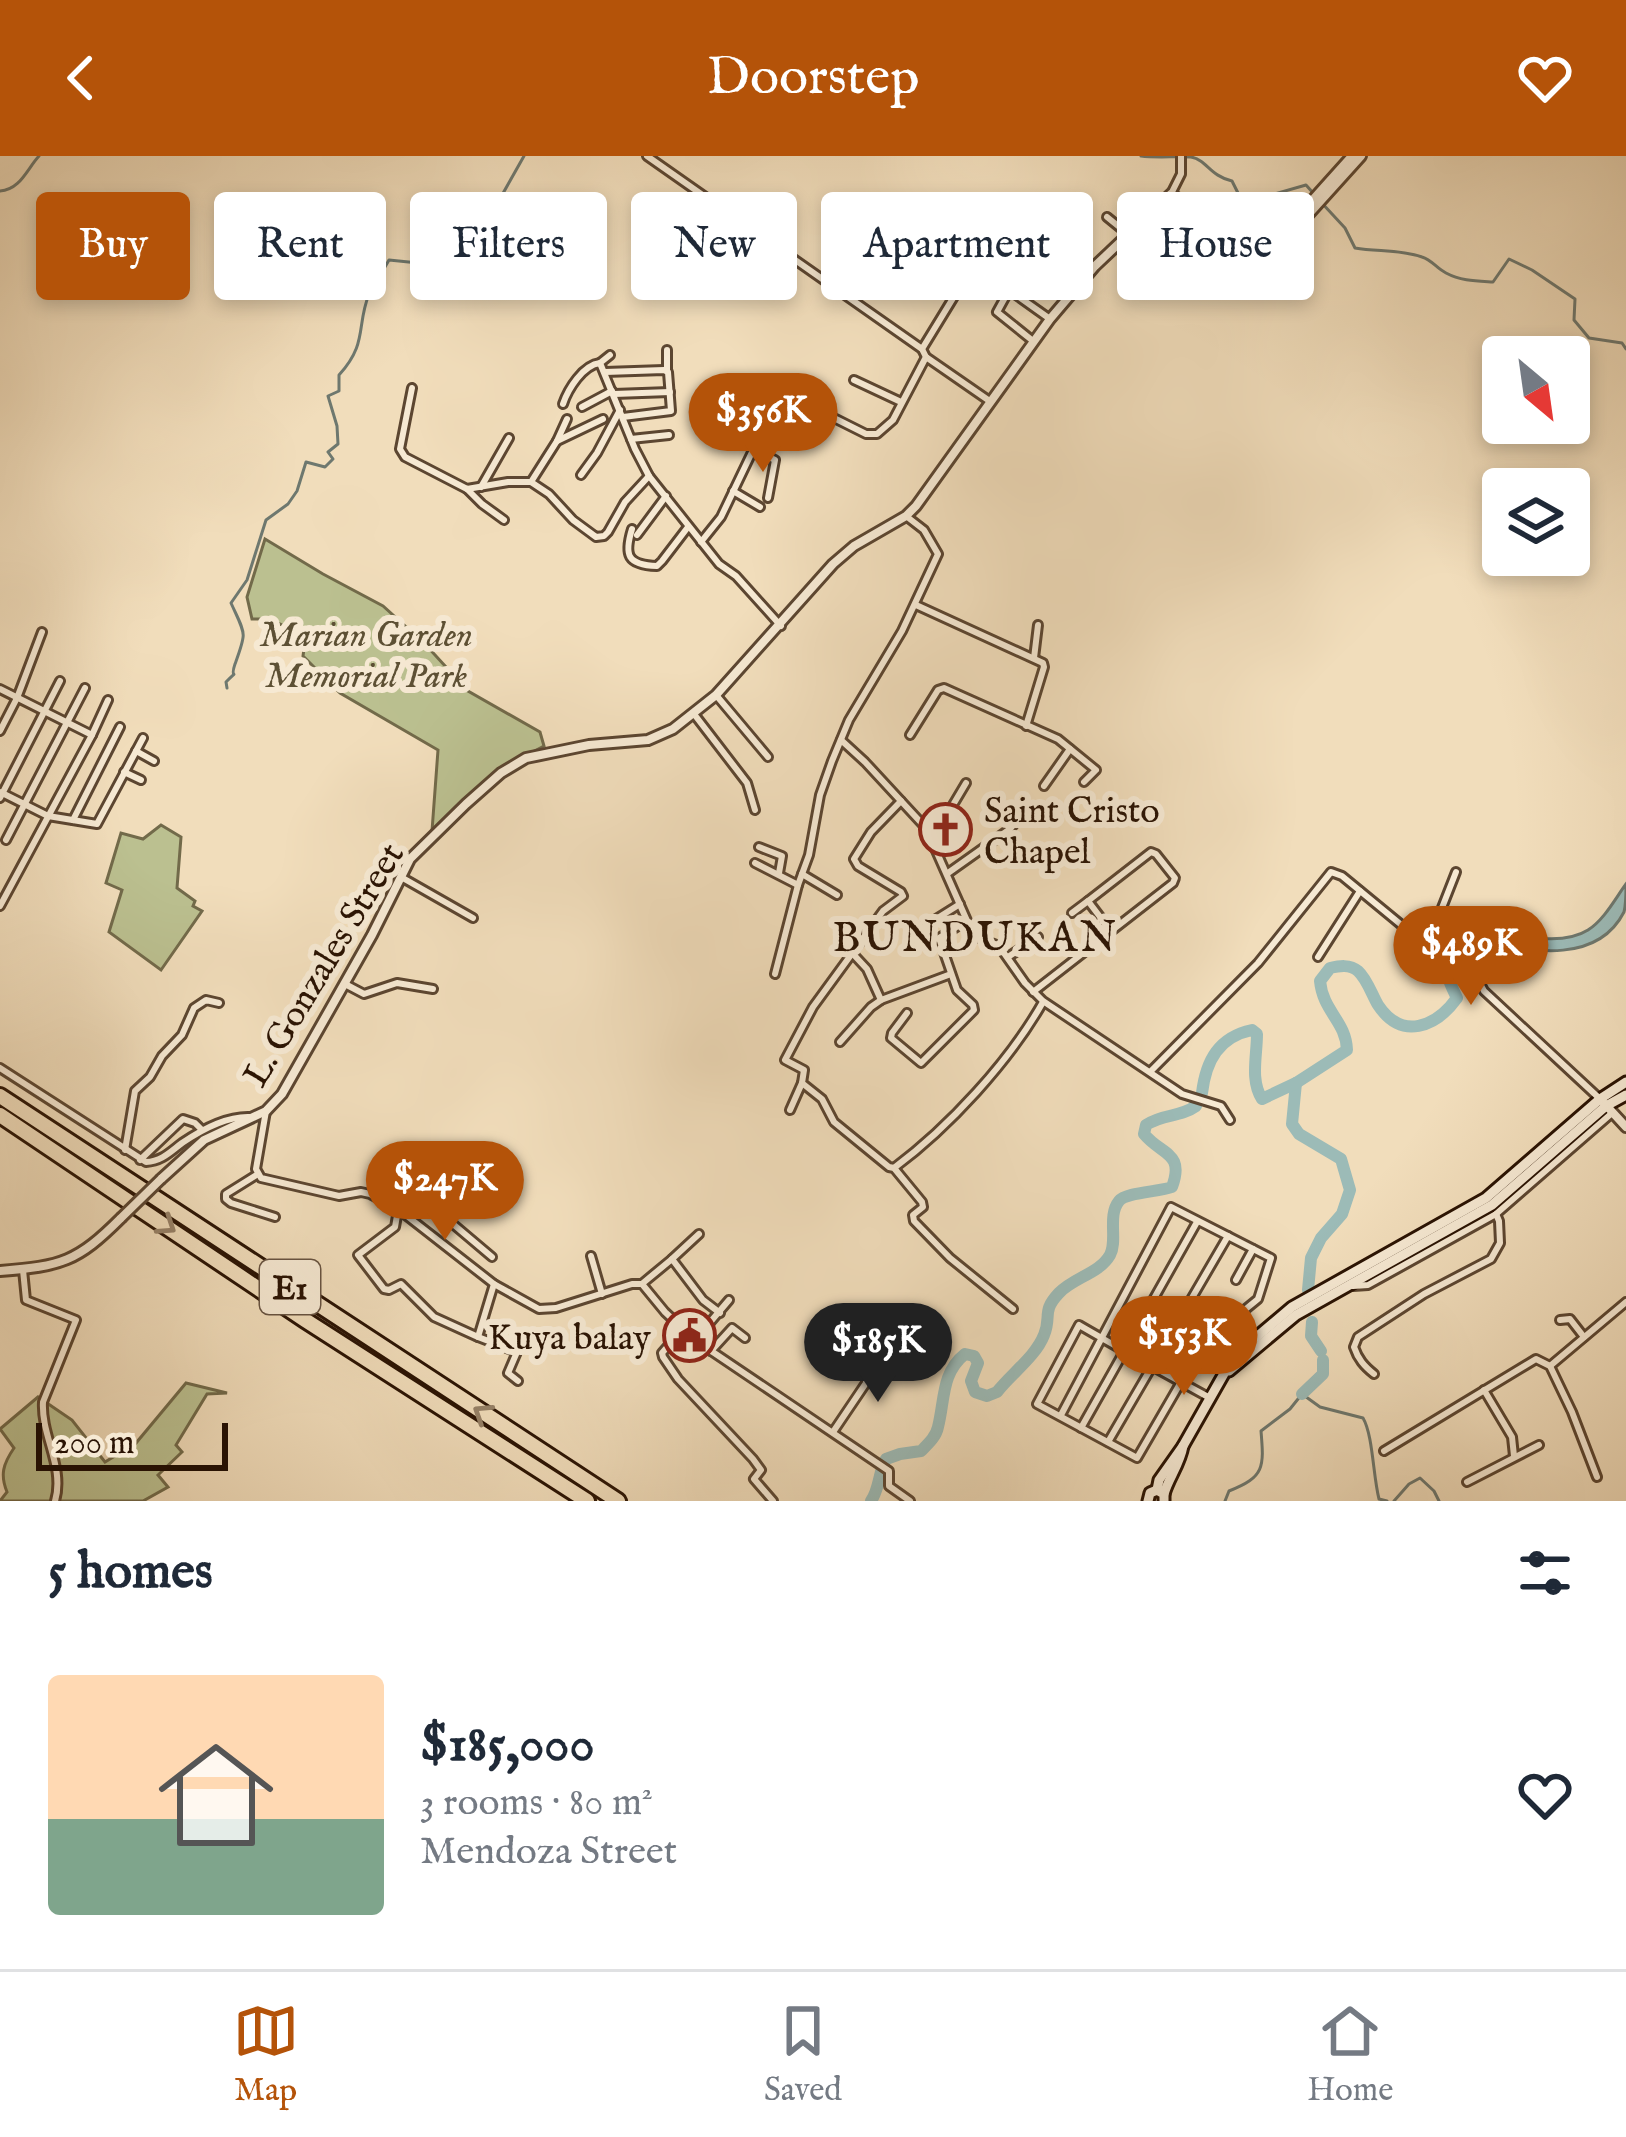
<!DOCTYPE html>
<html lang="en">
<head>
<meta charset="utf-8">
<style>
  :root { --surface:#fff; --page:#f6f6f7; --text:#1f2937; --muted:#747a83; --line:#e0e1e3; --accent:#b45309 }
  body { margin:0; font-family:"IM FELL English",serif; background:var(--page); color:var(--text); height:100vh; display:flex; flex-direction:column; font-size:45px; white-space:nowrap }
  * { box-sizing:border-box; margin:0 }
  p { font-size:39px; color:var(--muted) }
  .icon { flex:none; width:66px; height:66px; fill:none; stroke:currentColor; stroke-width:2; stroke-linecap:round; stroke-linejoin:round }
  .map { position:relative; height:1345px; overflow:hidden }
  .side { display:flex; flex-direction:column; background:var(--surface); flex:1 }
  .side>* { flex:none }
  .top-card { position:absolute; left:36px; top:36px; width:1554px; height:108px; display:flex; gap:24px }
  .needle { width:78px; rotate:151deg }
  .buttons { position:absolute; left:1482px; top:180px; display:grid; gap:24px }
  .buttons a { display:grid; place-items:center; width:108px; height:108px; border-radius:12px; background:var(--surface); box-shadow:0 6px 18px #0003; font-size:60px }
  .scale { position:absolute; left:36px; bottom:30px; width:192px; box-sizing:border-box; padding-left:12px; border:6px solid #2a1303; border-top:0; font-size:33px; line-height:42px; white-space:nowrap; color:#2a1303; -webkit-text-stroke:9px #f6e9d3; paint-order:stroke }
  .price { position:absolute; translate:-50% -102px; padding:0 27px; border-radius:42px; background:var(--accent); color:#fff; font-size:39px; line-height:78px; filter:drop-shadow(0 3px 6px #0008) }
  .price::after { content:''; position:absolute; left:50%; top:72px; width:36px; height:27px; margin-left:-18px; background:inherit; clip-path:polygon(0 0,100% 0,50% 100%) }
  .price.selected { background:#222; color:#fff }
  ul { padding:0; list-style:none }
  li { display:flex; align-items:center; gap:36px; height:300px; padding:0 48px }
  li+li { border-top:3px solid var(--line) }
  li span { display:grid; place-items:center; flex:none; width:336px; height:240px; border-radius:12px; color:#555 }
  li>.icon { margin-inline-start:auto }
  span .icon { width:144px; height:144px; fill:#fffc; stroke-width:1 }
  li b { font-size:51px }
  h2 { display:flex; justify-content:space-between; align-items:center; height:144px; padding:0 48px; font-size:51px }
  .tag { padding:0 42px; border-radius:12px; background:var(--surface); box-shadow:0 6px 18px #0003; font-size:42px; line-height:108px }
  .tag.selected { background:var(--accent); color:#fff }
  header { display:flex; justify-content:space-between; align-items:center; height:156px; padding:0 48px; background:var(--accent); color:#fff; font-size:54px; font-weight:600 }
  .tab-bar { display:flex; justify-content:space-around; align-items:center; height:168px; border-top:3px solid var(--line); background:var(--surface); font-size:33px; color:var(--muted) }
  .tab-bar a { display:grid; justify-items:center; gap:6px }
  .tab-bar .selected { color:var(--accent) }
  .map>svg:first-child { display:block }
  .green { fill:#bbc090; stroke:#726a4a; stroke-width:3 }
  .water { fill:#9cbbb7; stroke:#6e786f; stroke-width:3 }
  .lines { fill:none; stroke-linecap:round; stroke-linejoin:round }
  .stream { stroke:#6e786f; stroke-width:3 }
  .river { stroke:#9cbbb7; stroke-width:12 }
  .minor-casing { stroke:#5c4631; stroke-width:12 }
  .tertiary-casing { stroke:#5c4631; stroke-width:14 }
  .secondary-casing { stroke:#2a1303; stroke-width:15 }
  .motorway-casing { stroke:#2a1303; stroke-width:20 }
  .minor { stroke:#f6e9d3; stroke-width:6 }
  .tertiary { stroke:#f6e9d3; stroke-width:8 }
  .secondary { stroke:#f6e9d3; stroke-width:9 }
  .motorway { stroke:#f1ddbb; stroke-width:14 }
  .tertiary-bridge-casing { stroke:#5c4631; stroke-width:14; stroke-linecap:butt }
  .tertiary-bridge { stroke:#f6e9d3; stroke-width:8 }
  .oneway { stroke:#978268 }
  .labels { text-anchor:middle; stroke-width:12; stroke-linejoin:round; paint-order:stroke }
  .shield { fill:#f6e9d3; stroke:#675341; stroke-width:3 }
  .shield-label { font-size:33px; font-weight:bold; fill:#2a1303 }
  .park-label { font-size:36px; font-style:italic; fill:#5d5034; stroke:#f6e9d3 }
  .poi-label { font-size:36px; fill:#2a1303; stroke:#f6e9d3; text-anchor:start }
  .street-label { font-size:36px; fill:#2a1303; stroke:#f6e9d3 }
  .quarter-label { font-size:42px; letter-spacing:3px; fill:#2a1303; stroke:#f6e9d3 }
</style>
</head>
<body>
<header><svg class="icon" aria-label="back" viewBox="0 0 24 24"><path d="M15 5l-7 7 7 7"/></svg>Doorstep<svg class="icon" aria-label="heart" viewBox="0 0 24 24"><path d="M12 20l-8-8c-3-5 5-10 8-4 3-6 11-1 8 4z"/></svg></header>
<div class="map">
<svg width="1626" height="1345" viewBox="0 0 1626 1345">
  <rect width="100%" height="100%" fill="#f1ddbb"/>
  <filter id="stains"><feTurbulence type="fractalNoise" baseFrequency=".00167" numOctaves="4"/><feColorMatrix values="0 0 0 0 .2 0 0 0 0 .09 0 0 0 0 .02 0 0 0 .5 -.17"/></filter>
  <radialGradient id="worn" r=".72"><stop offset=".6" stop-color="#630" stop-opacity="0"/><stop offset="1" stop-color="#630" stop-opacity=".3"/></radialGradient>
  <g class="green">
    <path d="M 265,383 L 323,418 L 383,450 L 425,488 L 468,535 L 540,576 L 544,590 L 500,613 L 432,675 L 438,594 L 340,537 L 303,500 L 306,479 L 268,463 L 252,463 L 247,441 Z"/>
    <path d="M 161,669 L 181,681 L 177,732 L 195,745 L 193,750 L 202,755 L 161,814 L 109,776 L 122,734 L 106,727 L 121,677 L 143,683 Z"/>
    <path d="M 186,1227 L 227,1237 L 207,1238 L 176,1289 L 182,1296 L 158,1319 L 168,1331 L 143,1345 L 0,1345 L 7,1336 C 0,1319 3,1308 14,1292 L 0,1273 L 38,1241 L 72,1264 L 105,1306 L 136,1287 Z"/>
  </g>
  <path class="water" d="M 1626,728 C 1626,736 1626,749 1624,756 C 1598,807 1533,797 1487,785 L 1489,773 C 1517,779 1561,791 1588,774 C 1604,764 1615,743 1626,728 Z"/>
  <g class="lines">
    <g class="stream">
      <path d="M 1141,0 C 1156,2 1177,0 1191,1 C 1207,4 1210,20 1232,25 L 1239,39 L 1257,43 L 1306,29 L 1314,38"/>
      <path d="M 0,35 C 20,34 27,13 39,0"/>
      <path d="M 1320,45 L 1345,72 L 1355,92 C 1378,96 1399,93 1422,101 C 1432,104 1436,112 1446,117 C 1461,125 1476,125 1493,126 L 1509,103 L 1532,114 L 1575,143 L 1574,164 L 1589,182 L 1622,187 L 1626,193"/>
      <path d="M 227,532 L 226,526 C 241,511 229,526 235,508 C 247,475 246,480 231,447 L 247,424 L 266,364 L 288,348 L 297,335 L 306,306 L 325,311 L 333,303 L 328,296 L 338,288 L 337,270 L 328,240 L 339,235 L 339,219 C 368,187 356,171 369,138 C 374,127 383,115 389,104 L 438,109 L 459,105 L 472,108 L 478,99 L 475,87 L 490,73 L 493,55 L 524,0"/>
      <path d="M 1225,1345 L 1229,1335 C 1265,1321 1264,1311 1261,1275 L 1290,1253 L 1302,1238 L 1320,1251 L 1363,1262 C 1373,1279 1373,1320 1379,1343 L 1387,1345"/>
      <path d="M 1394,1345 L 1409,1328 L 1420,1322 L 1434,1335 L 1439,1345"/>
    </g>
    <g class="river">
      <path d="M 1296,927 L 1292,968 L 1299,978 L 1341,1003 L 1350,1034 L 1342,1058 L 1321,1082 L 1311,1102 L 1308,1134"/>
      <path d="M 1202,937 C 1206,904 1219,881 1252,874 L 1257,878 C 1257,900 1250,924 1262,943 L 1296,927 L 1347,894 C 1346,865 1323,856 1320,825 L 1330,812 C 1339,810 1350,808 1358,815 C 1367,823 1372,839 1378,849 C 1402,885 1436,871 1457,842 C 1443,814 1441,803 1463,780 L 1489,777 L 1503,781"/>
      <path d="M 1312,1166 L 1311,1180 L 1321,1195"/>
      <path d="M 1302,1238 L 1323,1218 L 1323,1204"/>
      <path d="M 871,1345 C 880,1332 878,1317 886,1303 L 900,1298 L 921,1295 C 928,1288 936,1281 938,1271 C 945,1244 941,1217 965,1198 L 974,1200 L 978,1207 L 971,1225 L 975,1236 L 987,1240 L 997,1236 C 1011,1218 1036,1200 1044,1179 C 1052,1160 1041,1156 1059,1137 C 1074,1121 1099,1118 1110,1099 C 1118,1084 1107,1060 1119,1045 C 1126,1036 1159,1036 1172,1031 C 1185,996 1161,999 1144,978 L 1146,969 C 1164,957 1179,962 1196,950"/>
    </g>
    <defs>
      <g id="minor">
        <path d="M 647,0 L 922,193 L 926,201 L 991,246"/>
        <path d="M 1171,38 L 1181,18 L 1181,0"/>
        <path d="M 1107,61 L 1128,78"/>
        <path d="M 1033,185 L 997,156 L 1008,136 L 1012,136 L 1050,163"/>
        <path d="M 922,193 L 969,116"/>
        <path d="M 667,194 L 667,215"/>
        <path d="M 610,199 L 600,207 L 635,293 L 649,320 L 719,408 L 736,420 L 781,470"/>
        <path d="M 605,216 L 664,214 L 668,216 L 671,255 L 623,261"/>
        <path d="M 854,224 L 901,246"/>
        <path d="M 412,232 L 400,293 L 405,301 L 467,333 L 508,326 L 531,326 L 549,338 L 573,364 L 596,381 L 604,380 L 608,376 L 625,346 L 649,320"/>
        <path d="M 614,238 L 670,236"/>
        <path d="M 563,248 C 568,233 583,209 600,207"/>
        <path d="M 582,251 L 612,235"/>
        <path d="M 822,256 L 866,278 L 877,278 L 893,264 L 926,201"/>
        <path d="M 631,283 L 669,279"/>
        <path d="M 557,285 L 567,263"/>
        <path d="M 754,292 L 762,262 L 775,248"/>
        <path d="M 753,293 L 775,304 L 768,342"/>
        <path d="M 581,319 L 597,297 L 620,254"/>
        <path d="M 531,326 L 557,285 L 603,263"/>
        <path d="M 481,331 L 509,282"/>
        <path d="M 467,333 L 482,348 L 504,364"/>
        <path d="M 733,335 L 760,351"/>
        <path d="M 632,373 C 624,399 627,409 657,410 L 662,405 L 688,371"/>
        <path d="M 637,379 L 666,340"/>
        <path d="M 701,386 L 721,361 L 754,292 L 719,274"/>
        <path d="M 916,449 L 1043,507 L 1044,511 L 1026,570"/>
        <path d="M 1034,502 L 1038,469"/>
        <path d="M 0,533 L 92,579"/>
        <path d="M 716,539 L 768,601"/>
        <path d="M 694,558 L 747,627 L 755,654"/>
        <path d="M 0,575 L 17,542 L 42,476"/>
        <path d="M 910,579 L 938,534 L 944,532 L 1058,583 L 1096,614 L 1084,626"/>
        <path d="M 841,584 L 865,606 L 926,672 L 972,776 L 979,782 L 999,790 L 1025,827 L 1043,845 L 1182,938 L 1221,950 L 1230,964"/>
        <path d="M 136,595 L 154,605"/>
        <path d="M 124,616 L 141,624"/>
        <path d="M 1044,630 L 1070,593"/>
        <path d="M 0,636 L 48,660 L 97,668 L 143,582"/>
        <path d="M 0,642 L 60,525"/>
        <path d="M 901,645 L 871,676 L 854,703 L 858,710 L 901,736 L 903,740 L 883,755 L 813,851 L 785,904 L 804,914 L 802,927 L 822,943 L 834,966 L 889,1011 L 894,1012 L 922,1046 L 923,1051 L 913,1059 L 914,1065 L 950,1102 L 1013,1153"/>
        <path d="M 73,664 L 120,571"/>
        <path d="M 930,677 L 944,664 L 966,627"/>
        <path d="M 6,684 L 85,532"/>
        <path d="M 759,691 L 782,700 L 779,717"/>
        <path d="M 755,707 L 798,729"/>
        <path d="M 948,717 L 1010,673 L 1025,655"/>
        <path d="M 802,718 L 837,739"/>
        <path d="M 401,721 L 473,762"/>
        <path d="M 0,750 L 92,579 L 108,544"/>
        <path d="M 1072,757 L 1088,745 L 1110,774"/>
        <path d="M 917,775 L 960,748"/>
        <path d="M 1446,782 L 1467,804 L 1484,835 L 1599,942"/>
        <path d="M 1427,790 C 1451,778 1477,764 1506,765"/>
        <path d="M 1427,790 L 1456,716"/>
        <path d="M 854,799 L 867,813 L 881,844"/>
        <path d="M 1008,801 L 1038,781"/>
        <path d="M 1318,801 L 1360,735"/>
        <path d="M 775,818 L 798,729 L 809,699 L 820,639 L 832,605 L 849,564 L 902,475 L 938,398 L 924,374 L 906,360"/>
        <path d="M 345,828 L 364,838 L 397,827 L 433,833"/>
        <path d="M 1033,836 L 1173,727 L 1175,722 L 1156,698 L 1151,696 L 1088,745"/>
        <path d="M 907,857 L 892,877 L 891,882 L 921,907 L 974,854 L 973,849 L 957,834 L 939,782 L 966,765"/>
        <path d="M 840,886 L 871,851 L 881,844 L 951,818"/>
        <path d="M 0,912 L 146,1006 C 162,1005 170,996 182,987 C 201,974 227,960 250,961"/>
        <path d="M 1151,915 L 1258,807 L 1331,716 L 1342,720 L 1427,790"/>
        <path d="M 790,954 L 802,927"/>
        <path d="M 266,955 L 256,1013 L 261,1022 L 339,1040 L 361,1036 L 370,1038 L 398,1053 L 494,1128 L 539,1153 L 556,1152 L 632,1128 L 642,1128 L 665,1156 L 695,1184 L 889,1315 L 889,1330 L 910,1345"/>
        <path d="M 125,994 L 135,935 L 150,921 L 162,900 L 182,879 L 194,852 L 206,844 L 219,847"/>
        <path d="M 140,1004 L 183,963 L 195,967 L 202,974"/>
        <path d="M 894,1012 C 949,971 1009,906 1043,846"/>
        <path d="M 258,1018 L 226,1038 L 226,1043 L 231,1047 L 275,1061"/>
        <path d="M 421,1041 L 492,1101"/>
        <path d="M 398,1054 L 395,1071 L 358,1099 L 384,1133 L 389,1134 L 401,1128 L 434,1161 L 478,1181 L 494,1128"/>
        <path d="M 591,1100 L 602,1138"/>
        <path d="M 672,1103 L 699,1078"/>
        <path d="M 23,1114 L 26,1144 L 76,1164 L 43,1246 C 41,1280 65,1311 55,1345"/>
        <path d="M 1236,1124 L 1253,1093"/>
        <path d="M 643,1127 L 672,1103 L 703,1144 L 720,1157"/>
        <path d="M 1353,1130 L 1368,1129 L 1496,1058 L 1612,957"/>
        <path d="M 1560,1164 L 1570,1163 L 1584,1181"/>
        <path d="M 682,1174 L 662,1197 L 663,1201 L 678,1223 L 753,1303 L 761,1314 L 754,1323 L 773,1345"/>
        <path d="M 478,1181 L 517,1196 L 524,1179 L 541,1184"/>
        <path d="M 695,1184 L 729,1144"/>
        <path d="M 711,1195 L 732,1172 L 745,1182"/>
        <path d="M 517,1196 L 508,1217 L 518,1225"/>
        <path d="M 1550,1210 L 1626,1146"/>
        <path d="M 1374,1218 C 1364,1210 1358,1203 1354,1191 L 1358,1181 L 1424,1138 L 1491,1103 L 1500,1087 L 1499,1065 L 1496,1058"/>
        <path d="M 1484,1234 L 1512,1281 L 1514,1300"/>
        <path d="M 1061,1259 L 1171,1051 L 1271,1102 L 1258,1143 L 1203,1188 L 1137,1302 L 1037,1248 L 1079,1169 C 1122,1194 1166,1218 1210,1242"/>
        <path d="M 1081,1272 L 1197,1066"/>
        <path d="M 833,1276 L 866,1227 L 866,1203"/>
        <path d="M 1108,1286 L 1228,1080"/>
        <path d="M 1384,1295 L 1536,1203 L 1550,1210 L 1572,1256 L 1597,1321"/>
        <path d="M 1467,1326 L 1539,1289"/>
      </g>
      <g id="tertiary">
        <path d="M 1164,44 L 1246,96 C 1260,102 1268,102 1279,91 L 1361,0"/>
        <path d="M 1603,946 L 1626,971"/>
        <path d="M 161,1023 L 204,984 L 266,955 L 282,938 L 372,779 L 410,703 L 466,648 L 501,617 L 526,602 L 589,589 L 648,584 L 673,573 L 716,539 L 833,408 L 854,390 L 906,360 L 916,350 L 1050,163 L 1095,110 L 1171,38 L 1255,94 L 1267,92 L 1274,87 L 1352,0"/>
        <path d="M 0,1115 C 62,1110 77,1106 121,1062"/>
      </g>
      <g id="secondary">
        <path d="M 1229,1215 L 1296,1159 L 1492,1049 L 1606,950 L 1626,939"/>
        <path d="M 1157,1334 L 1159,1324 L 1183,1290 L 1234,1200 L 1292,1151 L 1486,1042 L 1600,943 L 1626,926"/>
        <path d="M 1164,1338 C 1169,1321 1180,1308 1183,1290"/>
        <path d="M 1148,1345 L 1150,1337 L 1157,1334 L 1164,1338 L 1164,1345"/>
      </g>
      <g id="motorway">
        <path d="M 0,940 L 618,1345"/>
        <path d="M 0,959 L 305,1164 L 587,1345"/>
      </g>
    </defs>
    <use href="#minor" class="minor-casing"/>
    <use href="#tertiary" class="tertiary-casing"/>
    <use href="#secondary" class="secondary-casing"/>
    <use href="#motorway" class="motorway-casing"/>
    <use href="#minor" class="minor"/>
    <use href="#tertiary" class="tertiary"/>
    <use href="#secondary" class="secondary"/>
    <use href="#motorway" class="motorway"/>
    <defs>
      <path id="tertiary-bridge" d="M 121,1062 L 161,1023"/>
    </defs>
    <use href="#tertiary-bridge" class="tertiary-bridge-casing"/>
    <use href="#tertiary-bridge" class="tertiary-bridge"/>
  </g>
  <defs><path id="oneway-chevron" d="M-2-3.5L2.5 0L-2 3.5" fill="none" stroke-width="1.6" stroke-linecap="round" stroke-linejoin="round" transform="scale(3)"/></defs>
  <g class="oneway">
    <use href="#oneway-chevron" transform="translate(167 1070) rotate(34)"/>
    <use href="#oneway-chevron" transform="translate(482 1257) rotate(-147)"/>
  </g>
  <defs>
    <symbol id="church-ring" viewBox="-11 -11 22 22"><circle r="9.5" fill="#f6e9d3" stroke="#8f2418" stroke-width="1.5"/><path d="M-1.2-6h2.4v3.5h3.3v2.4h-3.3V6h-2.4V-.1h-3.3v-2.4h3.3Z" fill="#8f2418"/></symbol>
    <symbol id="civic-ring" viewBox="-11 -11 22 22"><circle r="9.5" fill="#f6e9d3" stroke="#8f2418" stroke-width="1.5"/><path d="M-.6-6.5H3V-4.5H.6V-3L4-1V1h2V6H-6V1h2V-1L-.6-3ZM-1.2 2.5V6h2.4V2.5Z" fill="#8f2418"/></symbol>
  </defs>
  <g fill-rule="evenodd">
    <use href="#church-ring" x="916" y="644" width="59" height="59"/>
    <use href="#civic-ring" x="660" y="1150" width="59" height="59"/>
  </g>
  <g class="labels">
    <rect class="shield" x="260" y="1104" width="60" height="54" rx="9"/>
    <g class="shield-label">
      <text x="290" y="1143">E1</text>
    </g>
    <g class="park-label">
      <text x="366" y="490">Marian Garden<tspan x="366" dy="41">Memorial Park</tspan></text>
    </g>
    <g class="poi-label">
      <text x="984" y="666">Saint Cristo<tspan x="984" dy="41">Chapel</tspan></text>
      <text x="651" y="1193" text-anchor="end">Kuya balay</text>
    </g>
    <g class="street-label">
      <text transform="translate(322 808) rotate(-59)" y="13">L. Gonzales Street</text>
    </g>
    <g class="quarter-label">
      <text x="976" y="795">BUNDUKAN</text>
    </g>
  </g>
  <rect width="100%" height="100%" filter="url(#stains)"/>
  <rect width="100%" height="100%" fill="url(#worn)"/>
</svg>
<div class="buttons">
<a><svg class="needle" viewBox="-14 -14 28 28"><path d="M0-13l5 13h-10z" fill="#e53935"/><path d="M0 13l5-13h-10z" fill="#747a83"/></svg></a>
<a><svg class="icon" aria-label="layers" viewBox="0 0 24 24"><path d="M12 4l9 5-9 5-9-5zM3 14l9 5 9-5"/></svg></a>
</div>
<div class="scale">200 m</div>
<b class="price" style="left:763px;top:319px">$356K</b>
<b class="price" style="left:1471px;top:852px">$489K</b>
<b class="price" style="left:445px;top:1087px">$247K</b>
<b class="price" style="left:1184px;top:1242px">$153K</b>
<b class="price selected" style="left:878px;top:1249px">$185K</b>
<div class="top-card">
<a class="tag selected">Buy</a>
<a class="tag">Rent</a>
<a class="tag">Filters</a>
<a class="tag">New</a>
<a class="tag">Apartment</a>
<a class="tag">House</a>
</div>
</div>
<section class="side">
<h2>5 homes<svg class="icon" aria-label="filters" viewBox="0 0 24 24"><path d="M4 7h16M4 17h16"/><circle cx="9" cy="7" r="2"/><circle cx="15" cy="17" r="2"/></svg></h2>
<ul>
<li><span style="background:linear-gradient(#ffd9b3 60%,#7fa58c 0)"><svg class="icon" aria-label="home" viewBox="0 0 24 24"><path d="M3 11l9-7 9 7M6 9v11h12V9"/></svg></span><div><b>$185,000</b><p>3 rooms · 80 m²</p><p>Mendoza Street</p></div><svg class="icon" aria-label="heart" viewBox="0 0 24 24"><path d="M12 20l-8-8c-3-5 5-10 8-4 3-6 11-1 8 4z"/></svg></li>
</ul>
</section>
<nav class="tab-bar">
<a class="selected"><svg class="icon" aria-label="map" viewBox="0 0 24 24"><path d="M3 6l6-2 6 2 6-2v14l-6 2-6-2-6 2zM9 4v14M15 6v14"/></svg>Map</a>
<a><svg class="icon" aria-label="saved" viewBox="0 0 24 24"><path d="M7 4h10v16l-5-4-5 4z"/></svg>Saved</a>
<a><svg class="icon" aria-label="home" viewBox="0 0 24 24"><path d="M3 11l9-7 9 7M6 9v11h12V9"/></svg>Home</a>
</nav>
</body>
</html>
